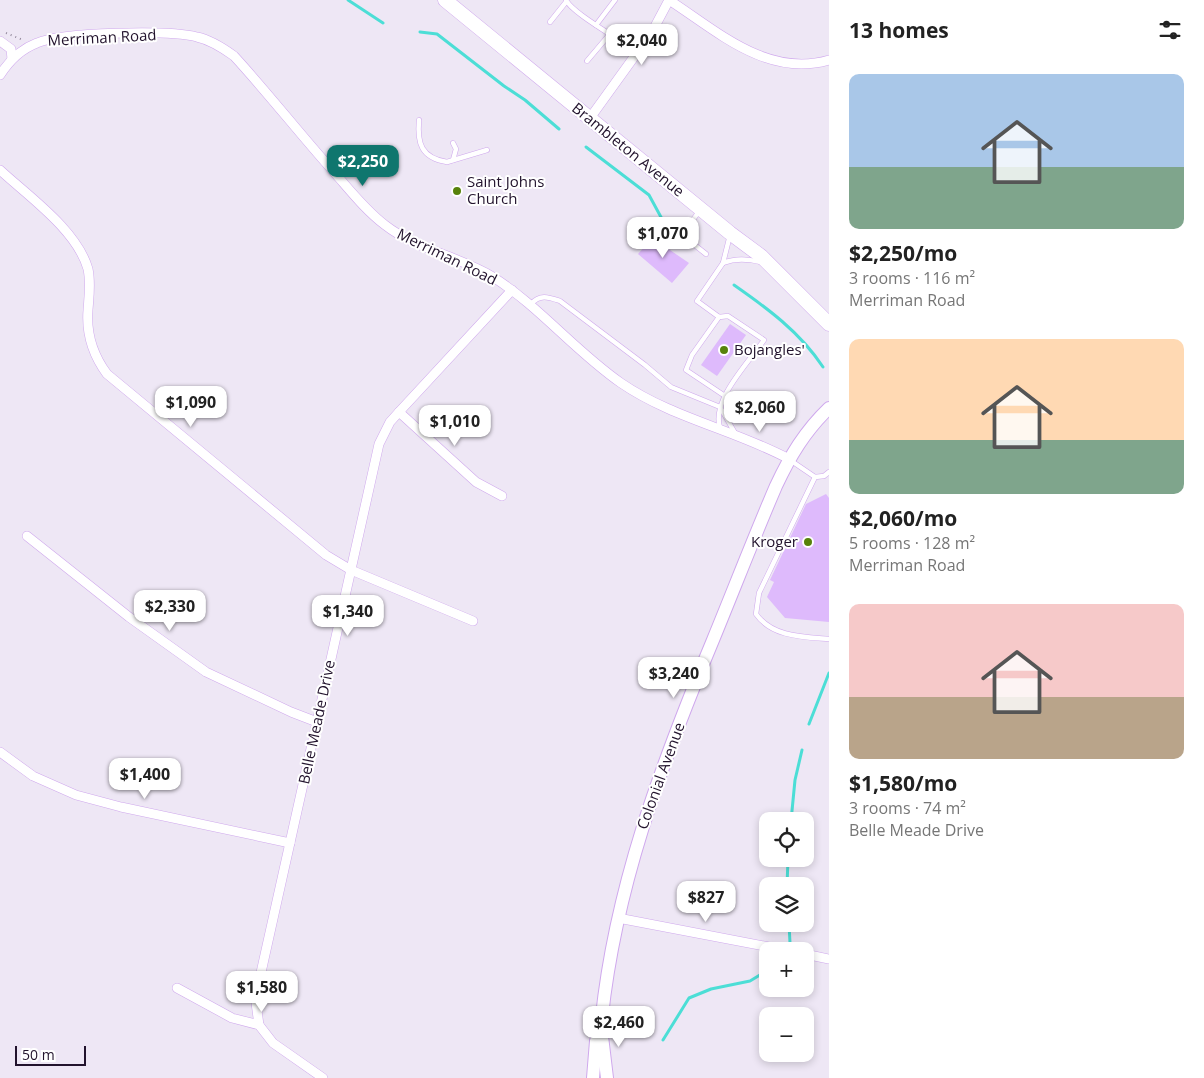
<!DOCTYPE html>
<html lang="en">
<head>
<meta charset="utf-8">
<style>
  :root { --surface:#fff; --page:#f6f6f6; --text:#222; --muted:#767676; --accent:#0f766e }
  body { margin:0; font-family:"Open Sans",sans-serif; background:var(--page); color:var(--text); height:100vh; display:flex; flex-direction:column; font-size:19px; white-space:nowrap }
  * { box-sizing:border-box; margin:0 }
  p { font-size:16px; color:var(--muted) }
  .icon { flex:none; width:28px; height:28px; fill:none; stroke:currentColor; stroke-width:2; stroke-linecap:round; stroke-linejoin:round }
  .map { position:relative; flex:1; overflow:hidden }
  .side { display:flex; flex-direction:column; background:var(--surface); width:375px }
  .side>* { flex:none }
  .tools { position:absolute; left:759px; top:812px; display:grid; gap:10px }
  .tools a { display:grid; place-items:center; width:55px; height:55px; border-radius:10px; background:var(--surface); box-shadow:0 2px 8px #0003; font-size:25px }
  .scale { position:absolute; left:15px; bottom:12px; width:71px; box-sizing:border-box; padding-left:5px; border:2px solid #22132d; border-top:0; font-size:14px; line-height:18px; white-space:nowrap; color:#22132d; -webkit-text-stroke:4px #fff; paint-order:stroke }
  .price { position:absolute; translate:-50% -42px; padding:0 11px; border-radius:10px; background:#fff; color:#222; font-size:16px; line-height:32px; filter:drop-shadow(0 1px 2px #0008) }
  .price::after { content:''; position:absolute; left:50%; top:30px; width:15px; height:11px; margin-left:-8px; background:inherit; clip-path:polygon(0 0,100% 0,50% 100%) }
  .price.active { background:var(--accent); color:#fff }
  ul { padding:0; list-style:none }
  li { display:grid; align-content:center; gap:10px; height:265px; padding:0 20px }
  li span { display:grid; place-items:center; height:155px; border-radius:10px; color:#555 }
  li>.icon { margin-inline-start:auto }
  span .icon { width:90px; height:90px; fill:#fffc; stroke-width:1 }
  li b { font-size:21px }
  h2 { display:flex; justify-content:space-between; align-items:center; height:60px; padding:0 20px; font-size:21px }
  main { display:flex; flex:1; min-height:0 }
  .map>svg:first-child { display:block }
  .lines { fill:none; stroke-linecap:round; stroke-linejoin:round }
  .stream { stroke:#4cded6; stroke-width:3 }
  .building { fill:#debafc }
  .lane-casing { stroke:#cfa8ed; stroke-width:5.5 }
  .street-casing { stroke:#cfa8ed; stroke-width:10 }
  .secondary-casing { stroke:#cfa8ed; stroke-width:14 }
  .primary-casing { stroke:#cfa8ed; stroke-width:15 }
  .path { stroke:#92889b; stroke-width:2; stroke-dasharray:1 4; stroke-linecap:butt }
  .lane { stroke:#fff; stroke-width:4.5 }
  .street { stroke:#fff; stroke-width:9 }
  .secondary { stroke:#fff; stroke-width:12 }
  .primary { stroke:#fff; stroke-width:14 }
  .poi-dot { fill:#57820b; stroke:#fff; stroke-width:2 }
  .labels { text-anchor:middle; stroke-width:4; stroke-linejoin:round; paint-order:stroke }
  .street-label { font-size:15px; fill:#22132d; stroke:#fff }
  .poi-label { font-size:15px; fill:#22132d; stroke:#fff; text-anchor:start }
</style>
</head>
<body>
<main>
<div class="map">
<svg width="829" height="1078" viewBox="0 0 829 1078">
  <rect width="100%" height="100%" fill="#eee7f5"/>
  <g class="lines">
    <g class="stream">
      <path d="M 348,0 L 383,23"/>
      <path d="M 420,32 L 437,34 L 504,86 L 525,100 L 559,129"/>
      <path d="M 586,147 L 649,195 L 662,219"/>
      <path d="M 734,285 C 767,308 800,332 823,367"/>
      <path d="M 809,724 L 829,673"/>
      <path d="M 791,821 L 795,780 L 802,750"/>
      <path d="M 787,886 L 788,859"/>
      <path d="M 789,924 L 790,943"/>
      <path d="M 663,1040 L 689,998 L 711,989 L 750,981 L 768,970"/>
    </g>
  </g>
  <g class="building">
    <path d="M 656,234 L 667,243 L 664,246 L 689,263 L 672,283 L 638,254 Z"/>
    <path d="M 730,324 L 746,335 L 717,376 L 701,365 Z"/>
    <path d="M 826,494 L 829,498 L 829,622 L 785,618 L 767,597 L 774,582 L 770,580 L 806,504 Z"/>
  </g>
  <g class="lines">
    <defs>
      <g id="lane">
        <path d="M 566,0 C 573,14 622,40 637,53"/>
        <path d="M 550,22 L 566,2"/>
        <path d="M 596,25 L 615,0"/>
        <path d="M 587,61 L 609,35"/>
        <path d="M 419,120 C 417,143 421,158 447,162 L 487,150"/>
        <path d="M 453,160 L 456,149 L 453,143"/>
        <path d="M 700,210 L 682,235 L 706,254"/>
        <path d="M 723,263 C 736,258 747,259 761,262"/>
        <path d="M 531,304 C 540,294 548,297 560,301 L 645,365 L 671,387 L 720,407 L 735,433"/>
        <path d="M 719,317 L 692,355 L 686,370 L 725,396"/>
        <path d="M 720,428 C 711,400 749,362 764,340 L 728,316 L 719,317 L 697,301 L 723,263 L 730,235"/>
        <path d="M 790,460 L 815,477 L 759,593 L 756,614 C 772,637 803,637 829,639"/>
        <path d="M 815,477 L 824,476 L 829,472"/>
      </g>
      <g id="street">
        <path d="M 669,0 C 717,31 767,78 829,60"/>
        <path d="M 0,41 L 11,49 L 12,59"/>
        <path d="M 0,75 C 9,61 21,49 37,43 C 62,32 169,30 197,37 C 211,40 223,48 234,56 C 268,93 299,133 333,171 C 349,189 365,210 385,225 C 417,250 459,256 493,277 C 540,307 575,351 621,383 C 672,418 735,430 789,459"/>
        <path d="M 590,118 L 652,32 L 669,0"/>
        <path d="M 0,170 C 28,196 77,230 88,269 C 91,283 89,296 88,310 C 86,335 93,355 107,374 L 326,555 L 351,570 L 473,621"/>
        <path d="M 399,412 L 476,482 L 502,496"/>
        <path d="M 27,536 L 129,617 L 206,672 L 291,712 L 317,722"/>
        <path d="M 0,752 L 33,776 L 76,795 L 121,807 L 290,843"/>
        <path d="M 618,918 L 790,951"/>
        <path d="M 805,954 L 829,959"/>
        <path d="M 177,988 L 232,1018 L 259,1025 L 273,1043 L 323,1078"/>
        <path d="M 259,1025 L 256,1003 L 258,986 L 379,444 L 390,422 L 399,412 L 512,290"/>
      </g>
      <g id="secondary">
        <path d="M 601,1028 L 607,1078"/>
        <path d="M 593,1078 L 596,1041 L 601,1025 C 614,890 661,765 713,640 C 734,589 754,537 776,486 C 790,456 805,431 829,408"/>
      </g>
      <path id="primary" d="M 445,0 L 730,233 L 761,256 L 829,324"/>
    </defs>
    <use href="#lane" class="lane-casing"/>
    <use href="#street" class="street-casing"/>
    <use href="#secondary" class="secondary-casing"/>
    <use href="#primary" class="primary-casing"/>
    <path class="path" d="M 6,33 L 23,40"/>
    <use href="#lane" class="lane"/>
    <use href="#street" class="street"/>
    <use href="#secondary" class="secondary"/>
    <use href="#primary" class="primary"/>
  </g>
  <g class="poi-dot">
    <circle cx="457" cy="191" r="5"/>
    <circle cx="724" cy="350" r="5"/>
    <circle cx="808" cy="542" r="5"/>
  </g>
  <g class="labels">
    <g class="street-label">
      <text transform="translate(102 38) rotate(-3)" y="5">Merriman Road</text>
      <text transform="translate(628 150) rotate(39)" y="5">Brambleton Avenue</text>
      <text transform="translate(447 257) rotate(26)" y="5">Merriman Road</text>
      <text transform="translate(317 722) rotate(-78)" y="5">Belle Meade Drive</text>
      <text transform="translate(661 776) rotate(-70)" y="5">Colonial Avenue</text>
    </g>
    <g class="poi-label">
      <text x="467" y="187">Saint Johns<tspan x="467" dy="17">Church</tspan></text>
      <text x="734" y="355">Bojangles'</text>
      <text x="798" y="547" text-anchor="end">Kroger</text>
    </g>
  </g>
</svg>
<div class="tools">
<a><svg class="icon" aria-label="locate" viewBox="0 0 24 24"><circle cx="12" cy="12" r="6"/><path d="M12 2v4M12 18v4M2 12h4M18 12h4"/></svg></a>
<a><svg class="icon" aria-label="layers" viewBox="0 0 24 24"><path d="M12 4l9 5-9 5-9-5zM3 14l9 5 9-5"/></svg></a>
<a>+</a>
<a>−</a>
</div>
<div class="scale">50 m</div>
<b class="price" style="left:642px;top:66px">$2,040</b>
<b class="price active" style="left:363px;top:187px">$2,250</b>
<b class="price" style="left:663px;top:259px">$1,070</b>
<b class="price" style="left:191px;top:428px">$1,090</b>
<b class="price" style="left:760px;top:433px">$2,060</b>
<b class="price" style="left:455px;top:447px">$1,010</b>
<b class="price" style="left:170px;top:632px">$2,330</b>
<b class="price" style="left:348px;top:637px">$1,340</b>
<b class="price" style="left:674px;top:699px">$3,240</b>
<b class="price" style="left:145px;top:800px">$1,400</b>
<b class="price" style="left:706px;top:923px">$827</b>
<b class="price" style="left:262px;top:1013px">$1,580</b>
<b class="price" style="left:619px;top:1048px">$2,460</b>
</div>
<section class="side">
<h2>13 homes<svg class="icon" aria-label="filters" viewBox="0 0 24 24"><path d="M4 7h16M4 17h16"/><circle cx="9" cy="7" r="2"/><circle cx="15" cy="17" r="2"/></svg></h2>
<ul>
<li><span style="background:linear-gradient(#a9c7e8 60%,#7fa58c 0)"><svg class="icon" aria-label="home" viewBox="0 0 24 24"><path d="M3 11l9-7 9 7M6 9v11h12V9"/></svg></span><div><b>$2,250/mo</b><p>3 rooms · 116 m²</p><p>Merriman Road</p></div></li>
<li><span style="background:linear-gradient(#ffd9b3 65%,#7fa58c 0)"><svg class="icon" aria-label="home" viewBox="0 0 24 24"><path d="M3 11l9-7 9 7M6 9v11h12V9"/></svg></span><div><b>$2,060/mo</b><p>5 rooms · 128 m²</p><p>Merriman Road</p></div></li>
<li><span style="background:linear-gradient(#f6c9c9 60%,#b9a48a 0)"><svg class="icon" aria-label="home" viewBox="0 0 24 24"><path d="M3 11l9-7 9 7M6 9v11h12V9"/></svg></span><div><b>$1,580/mo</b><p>3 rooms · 74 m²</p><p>Belle Meade Drive</p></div></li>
</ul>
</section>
</main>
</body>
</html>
